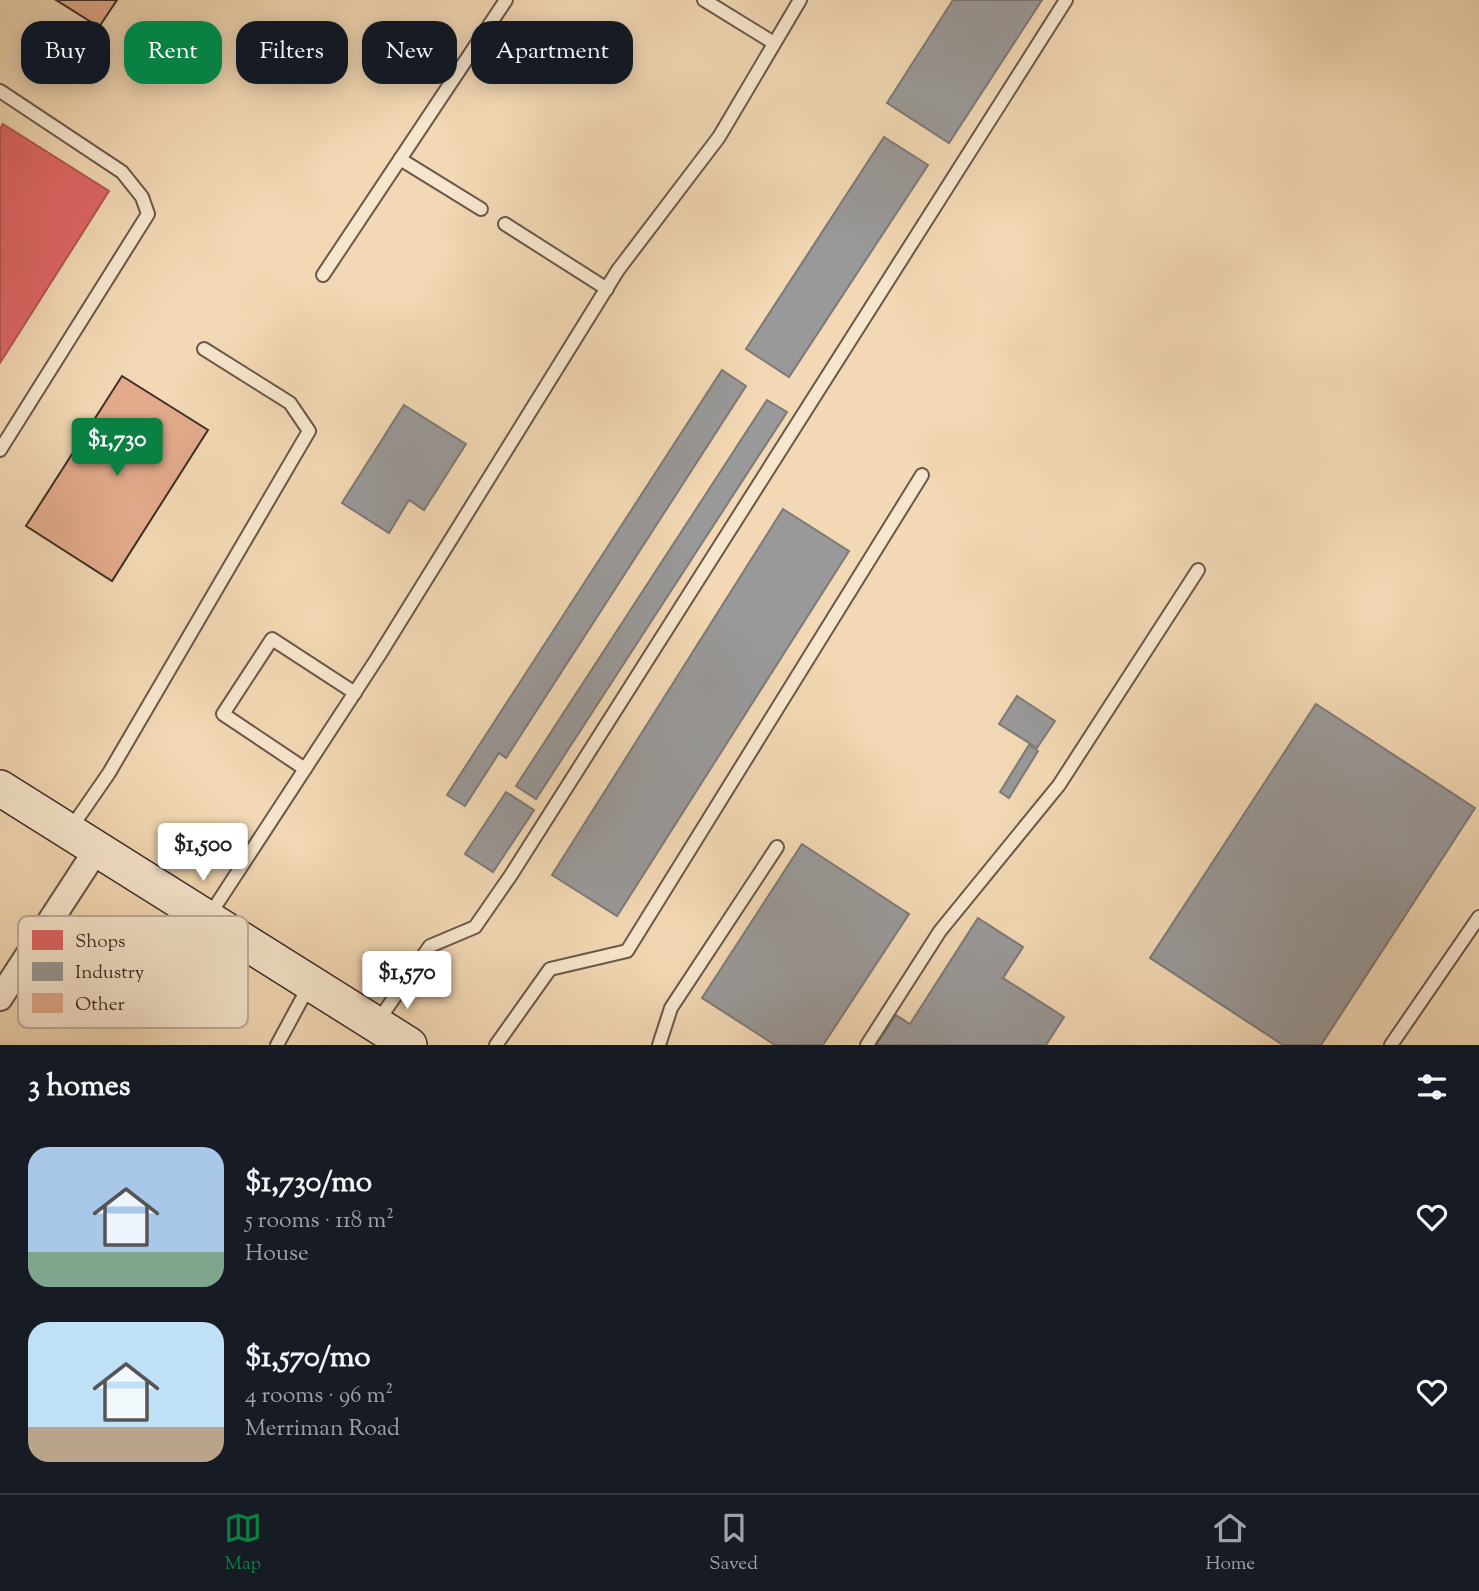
<!DOCTYPE html>
<html lang="en">
<head>
<meta charset="utf-8">
<style>
  :root { --surface:#171b24; --page:#242831; --text:#f1f3f6; --muted:#9ea1a6; --line:#363941; --accent:#0b8043 }
  body { margin:0; font-family:"Sorts Mill Goudy",serif; background:var(--page); color:var(--text); height:100vh; display:flex; flex-direction:column; font-size:26px; white-space:nowrap }
  * { box-sizing:border-box; margin:0 }
  p { font-size:23px; color:var(--muted) }
  .icon { flex:none; width:38px; height:38px; fill:none; stroke:currentColor; stroke-width:2; stroke-linecap:round; stroke-linejoin:round }
  .map { position:relative; height:1045px; overflow:hidden }
  .side { display:flex; flex-direction:column; background:var(--surface); flex:1 }
  .side>* { flex:none }
  .hud { position:absolute; left:21px; top:21px; width:700px; height:63px; display:flex; gap:14px }
  .price { position:absolute; translate:-50% -60px; padding:0 16px; border-radius:7px; background:#fff; color:#222; font-size:23px; line-height:46px; filter:drop-shadow(0 2px 4px #0008) }
  .price::after { content:''; position:absolute; left:50%; top:42px; width:21px; height:16px; margin-left:-10px; background:inherit; clip-path:polygon(0 0,100% 0,50% 100%) }
  .price.selected { background:var(--accent); color:#fff }
  ul { padding:0; list-style:none }
  li { display:flex; align-items:center; gap:21px; height:175px; padding:0 28px }
  li span { display:grid; place-items:center; flex:none; width:196px; height:140px; border-radius:21px; color:#555 }
  li>.icon { margin-inline-start:auto }
  span .icon { width:84px; height:84px; fill:#fffc; stroke-width:1 }
  li b { font-size:30px }
  h2 { display:flex; justify-content:space-between; align-items:center; height:84px; padding:0 28px; font-size:30px }
  .pill { padding:0 24px; border-radius:21px; background:var(--surface); box-shadow:0 4px 18px #0003; font-size:24px; line-height:63px }
  .pill.selected { background:var(--accent); color:#fff }
  .dock { display:flex; justify-content:space-around; align-items:center; height:98px; border-top:2px solid var(--line); background:var(--surface); font-size:19px; color:var(--muted) }
  .dock a { display:grid; justify-items:center; gap:4px }
  .dock .selected { color:var(--accent) }
  .map>svg:first-child { display:block }
  .shops { fill:#e06666; stroke:#af5553; stroke-width:2 }
  .industry { fill:#999; stroke:#7d7977; stroke-width:2 }
  .building { fill:#e3ab8c; stroke:#3c2d27; stroke-width:2 }
  .lines { fill:none; stroke-linecap:round; stroke-linejoin:round }
  .service-casing { stroke:#6a584a; stroke-width:16 }
  .minor-casing { stroke:#6a584a; stroke-width:28 }
  .secondary-casing { stroke:#3c2d27; stroke-width:38 }
  .service { stroke:#f7e6ce; stroke-width:12 }
  .minor { stroke:#f7e6ce; stroke-width:24 }
  .secondary { stroke:#f7e6ce; stroke-width:35 }
  .key { fill:#f7e6ce; stroke:#bfae9c; stroke-width:2 }
  .key-label { font-size:19px; fill:#3c2d27 }
</style>
</head>
<body>
<div class="map">
<svg width="1479" height="1045" viewBox="0 0 1479 1045">
  <rect width="100%" height="100%" fill="#f2d8b4"/>
  <filter id="stains"><feTurbulence type="fractalNoise" baseFrequency=".00286" numOctaves="4"/><feColorMatrix values="0 0 0 0 .2 0 0 0 0 .09 0 0 0 0 .02 0 0 0 .5 -.17"/></filter>
  <radialGradient id="worn" r=".72"><stop offset=".6" stop-color="#630" stop-opacity="0"/><stop offset="1" stop-color="#630" stop-opacity=".3"/></radialGradient>
  <path class="shops" d="M 3,124 L 109,191 L 0,363 L 0,129 Z"/>
  <g class="industry">
    <path d="M 953,0 L 1042,0 L 949,143 L 887,103 Z"/>
    <path d="M 884,137 L 928,165 L 789,377 L 746,349 Z"/>
    <path d="M 722,370 L 746,386 L 506,758 L 499,753 L 465,806 L 447,795 Z"/>
    <path d="M 767,400 L 787,412 L 536,799 L 516,786 Z"/>
    <path d="M 404,405 L 466,444 L 424,510 L 409,500 L 389,533 L 342,503 Z"/>
    <path d="M 783,509 L 849,551 L 617,916 L 552,875 Z"/>
    <path d="M 1017,696 L 1055,721 L 1037,748 L 999,724 Z"/>
    <path d="M 1316,704 L 1475,808 L 1321,1045 L 1283,1045 L 1150,958 Z"/>
    <path d="M 1029,745 L 1038,751 L 1009,798 L 1000,792 Z"/>
    <path d="M 506,792 L 534,810 L 493,872 L 465,854 Z"/>
    <path d="M 802,844 L 909,914 L 823,1045 L 775,1045 L 702,998 Z"/>
    <path d="M 978,918 L 1023,947 L 1003,978 L 1064,1017 L 1046,1045 L 876,1045 L 896,1015 L 910,1024 Z"/>
  </g>
  <g class="building">
    <path d="M 56,0 L 117,0 L 99,27 Z"/>
    <path d="M 122,376 L 208,430 L 112,581 L 26,526 Z"/>
  </g>
  <g class="lines">
    <defs>
      <g id="service">
        <path d="M 704,0 L 774,43"/>
        <path d="M 0,91 L 122,172 L 142,197 L 148,214 L 0,450"/>
        <path d="M 400,159 L 481,209"/>
        <path d="M 505,224 L 607,289"/>
        <path d="M 323,275 L 506,0"/>
        <path d="M 305,769 L 223,714 L 272,639 L 355,693"/>
        <path d="M 71,828 L 109,773 L 309,431 L 290,403 L 204,349"/>
        <path d="M 209,916 L 378,657 L 618,270 L 719,137 L 800,0"/>
        <path d="M 378,1021 L 430,946 L 475,927 L 511,875 L 1066,0"/>
        <path d="M 277,1045 L 310,984"/>
        <path d="M 496,1045 L 550,969 L 627,951 L 922,475"/>
        <path d="M 659,1045 L 671,1008 L 777,847"/>
        <path d="M 867,1045 L 940,931 L 1059,785 L 1198,570"/>
        <path d="M 1391,1045 L 1479,917"/>
      </g>
      <path id="minor" d="M 0,998 L 97,849"/>
      <path id="secondary" d="M 0,788 L 409,1045"/>
    </defs>
    <use href="#service" class="service-casing"/>
    <use href="#minor" class="minor-casing"/>
    <use href="#secondary" class="secondary-casing"/>
    <use href="#service" class="service"/>
    <use href="#minor" class="minor"/>
    <use href="#secondary" class="secondary"/>
  </g>
  <rect x="18" y="916" width="230" height="112" rx="10" class="key"/>
  <rect x="32" y="930" width="31" height="20" fill="#e06666"/>
  <rect x="32" y="962" width="31" height="19" fill="#999"/>
  <rect x="32" y="993" width="31" height="20" fill="#e3ab8c"/>
  <g class="key-label">
    <text x="75" y="947">Shops</text>
    <text x="75" y="978">Industry</text>
    <text x="75" y="1010">Other</text>
  </g>
  <rect width="100%" height="100%" filter="url(#stains)"/>
  <rect width="100%" height="100%" fill="url(#worn)"/>
</svg>
<b class="price selected" style="left:117px;top:478px">$1,730</b>
<b class="price" style="left:203px;top:883px">$1,500</b>
<b class="price" style="left:407px;top:1011px">$1,570</b>
<div class="hud">
<a class="pill">Buy</a>
<a class="pill selected">Rent</a>
<a class="pill">Filters</a>
<a class="pill">New</a>
<a class="pill">Apartment</a>
</div>
</div>
<section class="side">
<h2>3 homes<svg class="icon" aria-label="filters" viewBox="0 0 24 24"><path d="M4 7h16M4 17h16"/><circle cx="9" cy="7" r="2"/><circle cx="15" cy="17" r="2"/></svg></h2>
<ul>
<li><span style="background:linear-gradient(#a9c7e8 75%,#7fa58c 0)"><svg class="icon" aria-label="home" viewBox="0 0 24 24"><path d="M3 11l9-7 9 7M6 9v11h12V9"/></svg></span><div><b>$1,730/mo</b><p>5 rooms · 118 m²</p><p>House</p></div><svg class="icon" aria-label="heart" viewBox="0 0 24 24"><path d="M12 20l-8-8c-3-5 5-10 8-4 3-6 11-1 8 4z"/></svg></li>
<li><span style="background:linear-gradient(#bfe0f5 75%,#b9a48a 0)"><svg class="icon" aria-label="home" viewBox="0 0 24 24"><path d="M3 11l9-7 9 7M6 9v11h12V9"/></svg></span><div><b>$1,570/mo</b><p>4 rooms · 96 m²</p><p>Merriman Road</p></div><svg class="icon" aria-label="heart" viewBox="0 0 24 24"><path d="M12 20l-8-8c-3-5 5-10 8-4 3-6 11-1 8 4z"/></svg></li>
</ul>
</section>
<nav class="dock">
<a class="selected"><svg class="icon" aria-label="map" viewBox="0 0 24 24"><path d="M3 6l6-2 6 2 6-2v14l-6 2-6-2-6 2zM9 4v14M15 6v14"/></svg>Map</a>
<a><svg class="icon" aria-label="saved" viewBox="0 0 24 24"><path d="M7 4h10v16l-5-4-5 4z"/></svg>Saved</a>
<a><svg class="icon" aria-label="home" viewBox="0 0 24 24"><path d="M3 11l9-7 9 7M6 9v11h12V9"/></svg>Home</a>
</nav>
</body>
</html>
